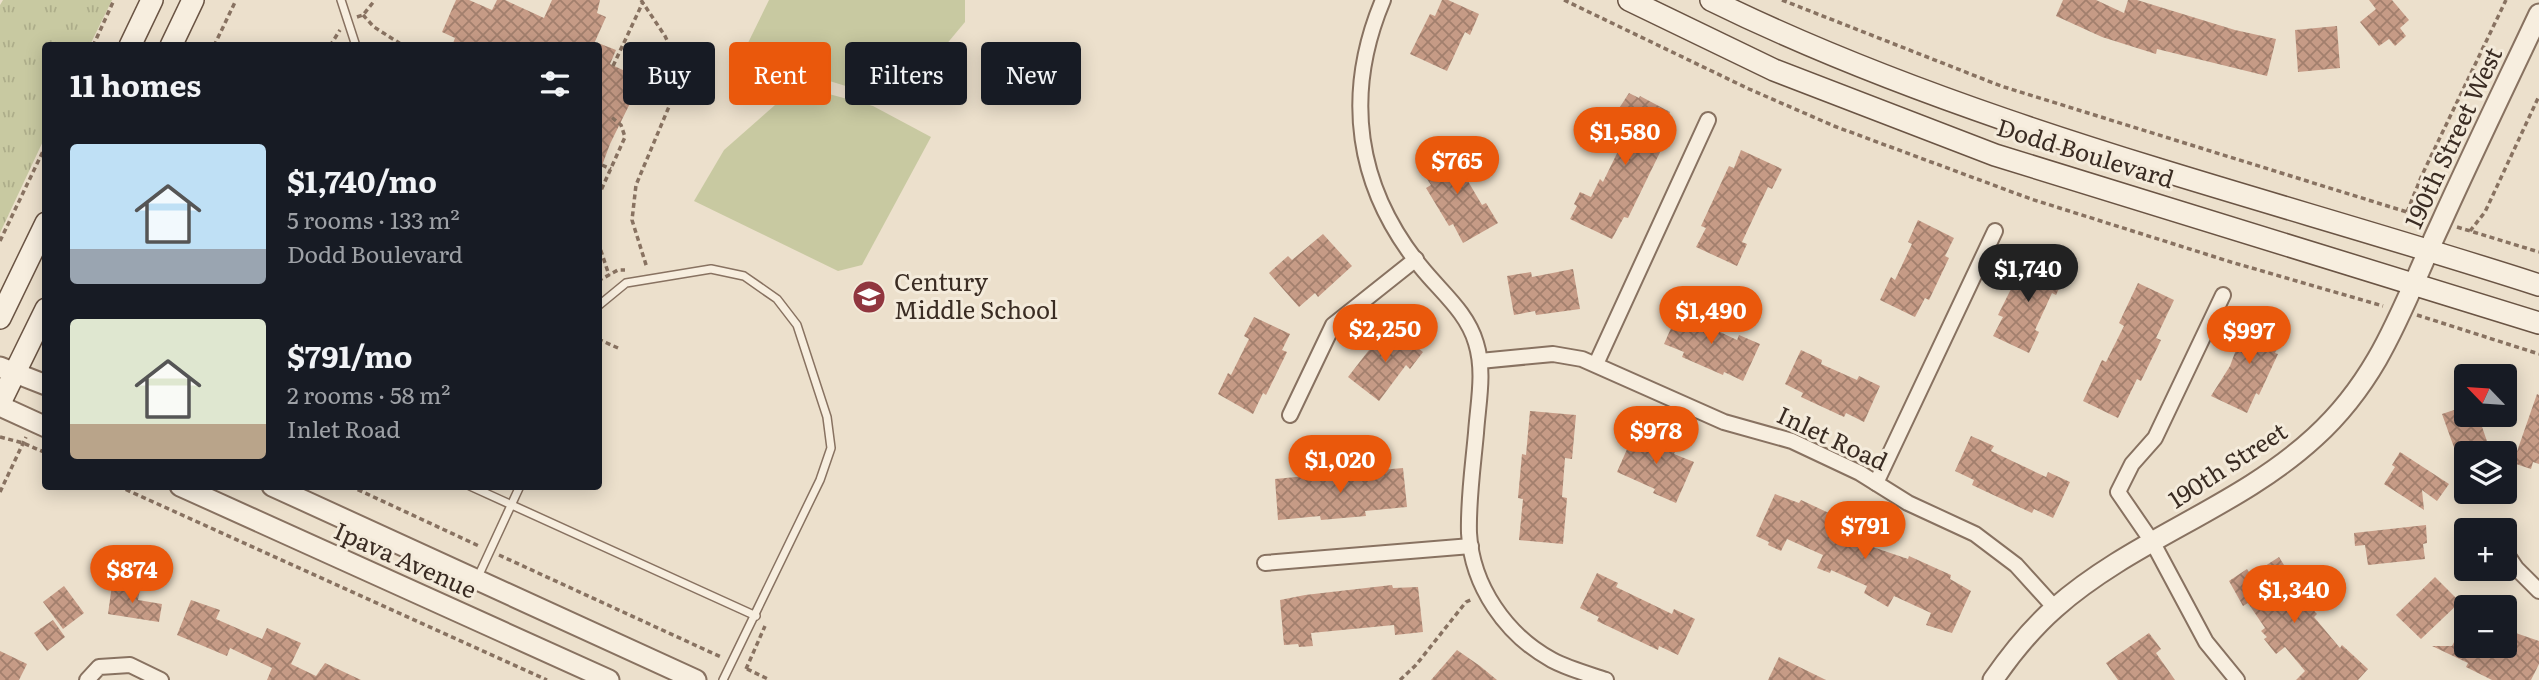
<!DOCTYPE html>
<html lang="en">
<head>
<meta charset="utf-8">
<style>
  :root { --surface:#171b24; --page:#20242c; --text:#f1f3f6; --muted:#9ea1a6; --accent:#ea580c }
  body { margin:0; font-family:Literata,serif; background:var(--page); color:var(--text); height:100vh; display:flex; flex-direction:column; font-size:26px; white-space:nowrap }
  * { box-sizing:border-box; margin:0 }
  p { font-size:23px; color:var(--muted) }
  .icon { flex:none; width:38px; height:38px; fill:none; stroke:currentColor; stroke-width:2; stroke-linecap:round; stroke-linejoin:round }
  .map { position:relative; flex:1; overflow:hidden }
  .drawer { position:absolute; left:42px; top:42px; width:560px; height:448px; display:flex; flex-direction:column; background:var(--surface); border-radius:7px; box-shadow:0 4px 18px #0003 }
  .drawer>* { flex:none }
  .banner { position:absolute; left:623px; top:42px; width:665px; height:63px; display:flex; gap:14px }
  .needle { width:46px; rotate:295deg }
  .buttons { position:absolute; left:2454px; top:364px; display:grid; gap:14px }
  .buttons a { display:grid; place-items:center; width:63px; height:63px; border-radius:7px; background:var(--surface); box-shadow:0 4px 18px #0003; font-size:35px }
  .price { position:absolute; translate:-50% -60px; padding:0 16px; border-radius:24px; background:var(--accent); color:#fff; font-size:23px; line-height:46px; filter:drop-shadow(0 2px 4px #0008) }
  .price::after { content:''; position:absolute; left:50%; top:42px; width:21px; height:16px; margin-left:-10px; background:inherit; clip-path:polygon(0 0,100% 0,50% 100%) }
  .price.current { background:#222; color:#fff }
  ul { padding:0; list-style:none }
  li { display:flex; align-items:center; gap:21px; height:175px; padding:0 28px }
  li span { display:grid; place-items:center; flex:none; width:196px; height:140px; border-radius:7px; color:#555 }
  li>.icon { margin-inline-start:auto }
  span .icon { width:84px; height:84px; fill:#fffc; stroke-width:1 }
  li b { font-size:30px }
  h2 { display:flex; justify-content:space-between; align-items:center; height:84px; padding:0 28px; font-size:30px }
  .tag { padding:0 24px; border-radius:7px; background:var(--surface); box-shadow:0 4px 18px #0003; font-size:24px; line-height:63px }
  .tag.current { background:var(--accent); color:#fff }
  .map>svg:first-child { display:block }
  .grass { fill:url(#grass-tufts) }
  .garden { fill:#c8c9a1 }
  .building { fill:url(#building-cross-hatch) }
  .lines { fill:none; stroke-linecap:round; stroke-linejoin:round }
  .service-casing { stroke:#887261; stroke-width:10 }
  .minor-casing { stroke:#887261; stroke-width:18 }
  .tertiary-casing { stroke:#887261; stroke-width:23 }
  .secondary-casing { stroke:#6a5444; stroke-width:24 }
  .path { stroke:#887261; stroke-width:3.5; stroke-dasharray:5 3.5; stroke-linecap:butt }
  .service { stroke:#f7eedf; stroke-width:7 }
  .minor { stroke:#f7eedf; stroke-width:14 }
  .tertiary { stroke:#f7eedf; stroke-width:19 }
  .secondary { stroke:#f7eedf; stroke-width:21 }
  .labels { text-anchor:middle; stroke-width:6; stroke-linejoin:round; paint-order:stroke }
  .street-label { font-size:24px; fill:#3a2c23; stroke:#f4ebdb }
  .poi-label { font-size:24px; fill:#3a2c23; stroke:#f4ebdb; text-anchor:start }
</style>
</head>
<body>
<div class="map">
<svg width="2539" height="680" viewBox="0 0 2539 680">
  <defs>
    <pattern id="grass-tufts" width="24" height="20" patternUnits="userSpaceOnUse" patternTransform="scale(1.75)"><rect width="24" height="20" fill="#c8c9a1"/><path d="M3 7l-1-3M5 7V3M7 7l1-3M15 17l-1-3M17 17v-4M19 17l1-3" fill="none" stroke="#adad8a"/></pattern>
    <pattern id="building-cross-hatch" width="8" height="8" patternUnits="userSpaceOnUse" patternTransform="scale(1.75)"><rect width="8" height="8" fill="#c69b86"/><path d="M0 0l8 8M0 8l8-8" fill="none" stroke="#a27f6d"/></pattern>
  </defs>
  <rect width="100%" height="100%" fill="#ece0cc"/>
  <path class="grass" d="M 3,0 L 112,0 L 90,45 L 46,46 L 45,137 L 0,233 L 0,5 Z"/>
  <g class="garden">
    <path d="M 769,0 L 965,0 L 965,22 L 925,70 L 862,91 L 797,71 L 747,45 Z"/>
    <path d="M 818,91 L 873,106 L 931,137 L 862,265 L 838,271 L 694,201 L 724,150 L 775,105 Z"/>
  </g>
  <g class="building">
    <path d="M 456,0 L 469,0 L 492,10 L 497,0 L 505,0 L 544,18 L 552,0 L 600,0 L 597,13 L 606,17 L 593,46 L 452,46 L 455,38 L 442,32 Z"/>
    <path d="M 1442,0 L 1448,0 L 1479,14 L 1470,35 L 1465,32 L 1447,71 L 1410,54 L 1430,14 L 1435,16 Z"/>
    <path d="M 2063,0 L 2096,0 L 2124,13 L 2128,0 L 2137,0 L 2235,30 L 2276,39 L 2267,76 L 2157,49 L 2156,54 L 2102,37 L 2056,16 Z"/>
    <path d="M 2369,0 L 2392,0 L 2409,20 L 2400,28 L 2406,36 L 2395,46 L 2389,39 L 2379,46 L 2360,22 L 2376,9 Z"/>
    <path d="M 2337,26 L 2340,68 L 2298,72 L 2295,30 Z"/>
    <path d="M 598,43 L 616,50 L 610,64 L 642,79 L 610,144 L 600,171 Z"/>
    <path d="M 1629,93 L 1639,98 L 1640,96 L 1670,112 L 1667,120 L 1670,121 L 1662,138 L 1666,140 L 1628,218 L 1624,217 L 1612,239 L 1570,219 L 1577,206 L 1574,204 L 1580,192 L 1591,197 L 1600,179 L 1603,182 L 1623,141 L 1617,138 L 1625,121 L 1614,116 Z"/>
    <path d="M 1453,147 L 1466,169 L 1462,171 L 1482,205 L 1486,203 L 1498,223 L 1463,243 L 1453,224 L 1449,226 L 1426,188 L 1431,185 L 1419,167 Z"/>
    <path d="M 1741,150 L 1782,169 L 1772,189 L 1768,187 L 1742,242 L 1747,244 L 1737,266 L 1696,247 L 1706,228 L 1701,226 L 1729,166 L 1734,168 Z"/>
    <path d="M 1918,220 L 1954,238 L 1945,256 L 1949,258 L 1929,300 L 1925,298 L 1915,317 L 1880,300 L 1891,277 L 1895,280 L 1912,244 L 1908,242 Z"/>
    <path d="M 1323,234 L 1352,266 L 1318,297 L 1315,293 L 1299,307 L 1269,273 L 1288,256 L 1292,260 Z"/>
    <path d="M 2030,257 L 2066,274 L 2056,295 L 2052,293 L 2035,330 L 2039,332 L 2029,353 L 1993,336 L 2003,317 L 1998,315 L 2018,275 L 2022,277 Z"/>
    <path d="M 1573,269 L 1580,309 L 1536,315 L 1535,311 L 1514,315 L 1507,276 L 1531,272 L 1532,277 Z"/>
    <path d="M 2138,283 L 2174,300 L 2156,338 L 2161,340 L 2141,381 L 2137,379 L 2118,418 L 2083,401 L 2102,360 L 2106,362 L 2124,326 L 2119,323 Z"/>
    <path d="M 1680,308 L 1702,319 L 1701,323 L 1737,340 L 1739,335 L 1760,344 L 1743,381 L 1724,372 L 1723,375 L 1682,357 L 1684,352 L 1664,344 Z"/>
    <path d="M 1254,317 L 1290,334 L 1282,350 L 1287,352 L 1266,395 L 1263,393 L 1253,414 L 1218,394 L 1228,373 L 1231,375 L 1249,339 L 1244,336 Z"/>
    <path d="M 2248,317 L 2284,334 L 2275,353 L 2278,354 L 2259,395 L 2256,393 L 2247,413 L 2211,396 L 2230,366 Z"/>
    <path d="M 1391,328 L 1423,352 L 1410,369 L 1406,365 L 1379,401 L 1348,377 L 1376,341 L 1381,345 Z"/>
    <path d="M 1801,350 L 1822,360 L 1821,364 L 1857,380 L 1859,376 L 1880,386 L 1864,422 L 1846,413 L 1844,417 L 1801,397 L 1803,393 L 1785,384 Z"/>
    <path d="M 2537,394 L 2539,395 L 2539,464 L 2533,462 L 2531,469 L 2513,463 Z"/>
    <path d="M 2466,406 L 2466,415 L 2478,415 L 2491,453 L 2456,453 L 2442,414 Z"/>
    <path d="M 1530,411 L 1576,415 L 1572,459 L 1565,458 L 1562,497 L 1567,498 L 1563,544 L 1519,540 L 1523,499 L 1518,498 L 1522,454 L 1526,455 Z"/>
    <path d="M 1635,431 L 1676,449 L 1674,454 L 1694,462 L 1676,503 L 1653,493 L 1655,489 L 1617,472 Z"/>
    <path d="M 1971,436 L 1994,446 L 1991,451 L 2046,477 L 2048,472 L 2070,482 L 2053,518 L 2034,509 L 2032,513 L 1972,485 L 1974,480 L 1955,471 Z"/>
    <path d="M 2400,452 L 2449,484 L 2437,501 L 2422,490 L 2424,510 L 2384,484 L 2395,467 L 2392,465 Z"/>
    <path d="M 1403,468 L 1407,507 L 1365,511 L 1366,516 L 1321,520 L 1320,516 L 1278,520 L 1275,479 L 1317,475 L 1318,481 L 1359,477 L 1358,472 Z"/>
    <path d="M 1775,494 L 1799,503 L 1801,500 L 1844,520 L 1843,523 L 1864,535 L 1861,543 L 1908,559 L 1909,556 L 1951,575 L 1950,579 L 1971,591 L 1952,633 L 1926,625 L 1931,613 L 1894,596 L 1888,607 L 1864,593 L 1867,586 L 1831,570 L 1830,573 L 1817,568 L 1823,555 L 1787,539 L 1781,551 L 1768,545 L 1769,542 L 1756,536 Z"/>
    <path d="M 2426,525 L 2427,543 L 2423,544 L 2425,559 L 2368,565 L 2365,545 L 2355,546 L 2354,533 Z"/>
    <path d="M 2279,557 L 2289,573 L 2286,575 L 2305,605 L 2307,603 L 2317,614 L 2314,617 L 2340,648 L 2342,645 L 2368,669 L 2358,680 L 2296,680 L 2305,671 L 2285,647 L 2276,654 L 2264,639 L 2267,637 L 2261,631 L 2265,628 L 2248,603 L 2243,606 L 2229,581 L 2247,569 L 2251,575 Z"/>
    <path d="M 1597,573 L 1618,583 L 1616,587 L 1672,614 L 1674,609 L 1695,619 L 1678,655 L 1659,646 L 1658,650 L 1597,621 L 1599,617 L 1580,608 Z"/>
    <path d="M 2435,577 L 2460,602 L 2421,639 L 2396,615 Z"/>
    <path d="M 112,585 L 140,589 L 138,600 L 162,604 L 159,622 L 108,614 Z"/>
    <path d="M 1392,585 L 1393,588 L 1418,587 L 1423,632 L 1395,635 L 1394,625 L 1311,633 L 1313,646 L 1299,647 L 1298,644 L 1284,645 L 1280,600 L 1305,595 Z"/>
    <path d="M 64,586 L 84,613 L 63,629 L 43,602 Z"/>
    <path d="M 191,600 L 220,610 L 216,619 L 262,639 L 267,628 L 301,643 L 291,664 L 316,676 L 325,663 L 361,680 L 267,680 L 272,668 L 230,648 L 227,656 L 177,635 Z"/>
    <path d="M 2466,619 L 2466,646 L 2504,646 L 2504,629 L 2539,641 L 2539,664 L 2531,680 L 2492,680 L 2466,667 L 2468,663 L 2432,646 L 2452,646 Z"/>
    <path d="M 53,620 L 65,637 L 47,651 L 34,633 Z"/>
    <path d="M 2149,633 L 2161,649 L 2156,653 L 2175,680 L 2118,680 L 2106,663 Z"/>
    <path d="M 1457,650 L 1480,666 L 1497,680 L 1431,680 Z"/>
    <path d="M 0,651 L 27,664 L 19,680 L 0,680 Z"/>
    <path d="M 1779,657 L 1826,680 L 1768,680 Z"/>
  </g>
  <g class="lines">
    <defs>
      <g id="service">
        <path d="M 341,0 L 356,46"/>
        <path d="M 598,306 L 626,283 L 711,269 L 744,276 L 777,299 L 797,325 L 827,417 L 831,448 L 820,480 L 723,680"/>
        <path d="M 470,486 L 756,616"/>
        <path d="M 477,579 L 520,486"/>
      </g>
      <g id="minor">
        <path d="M 1383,0 C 1343,95 1356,187 1421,267 C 1441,292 1467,312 1476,343 C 1485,372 1478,403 1476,433 C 1473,466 1468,500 1469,533 C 1472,586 1506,635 1552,660 C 1569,669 1588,674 1606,680"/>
        <path d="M 2223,295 L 2155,438 L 2132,464 L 2118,492 L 2153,543 L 2206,642 L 2237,680"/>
        <path d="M 1480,361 L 1553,354 L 1582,359 L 1724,422 L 1792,441 L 1860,473 L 1908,503 L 1975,534 L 2016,565 L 2055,608"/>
        <path d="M 1596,364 L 1708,120"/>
        <path d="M 1290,415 L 1333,325 L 1416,259"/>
        <path d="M 1876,483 L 1995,231"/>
        <path d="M 2504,550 L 2516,568 L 2539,591"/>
        <path d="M 1265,563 L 1471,546"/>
        <path d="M 87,680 L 99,667 L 130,665 L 161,680"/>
      </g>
      <g id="tertiary">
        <path d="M 0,367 L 46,385"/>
        <path d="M 0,406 L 46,427"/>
        <path d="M 180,486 L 609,680"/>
        <path d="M 272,486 L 696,680"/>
        <path d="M 1993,680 C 2011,654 2031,629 2055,608 C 2133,539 2238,508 2315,437 C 2382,376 2403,304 2440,225 C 2472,154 2506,84 2539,14"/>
      </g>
      <g id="secondary">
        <path d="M 1629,0 L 1774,70 L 1995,155 L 2539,323"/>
        <path d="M 1711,0 C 1971,128 2264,196 2539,285"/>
        <path d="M 130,46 L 152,0"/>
        <path d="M 171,46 L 193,0"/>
        <path d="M 0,318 L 46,223"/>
        <path d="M 0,403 L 46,309"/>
      </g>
    </defs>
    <use href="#service" class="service-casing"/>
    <use href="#minor" class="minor-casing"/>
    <use href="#tertiary" class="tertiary-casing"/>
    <use href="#secondary" class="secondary-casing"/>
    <g class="path">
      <path d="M 641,0 L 665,36 L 677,62 L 676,90 L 636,185 L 632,220 L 647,268"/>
      <path d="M 1564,0 L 1749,89 L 1834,126 L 2031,199 L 2231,262 L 2383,306"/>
      <path d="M 1782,0 L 2001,86 L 2423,217"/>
      <path d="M 363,15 L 374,27 L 404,46"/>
      <path d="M 357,17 L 363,15 L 375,0"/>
      <path d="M 93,46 L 114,0"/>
      <path d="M 214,46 L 236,0"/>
      <path d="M 330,46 L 340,30"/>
      <path d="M 613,66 L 643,2"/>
      <path d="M 602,165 L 611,169"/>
      <path d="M 598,197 L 625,137 L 621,125 L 610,116"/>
      <path d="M 2407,212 L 2422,175 L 2506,0"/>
      <path d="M 2457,227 L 2539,252"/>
      <path d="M 2470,231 L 2485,212 L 2539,96"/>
      <path d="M 0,241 L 46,145"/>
      <path d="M 598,242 L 609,275"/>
      <path d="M 598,281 L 618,270 L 625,270"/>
      <path d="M 2417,315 L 2539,354"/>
      <path d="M 598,339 L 618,348"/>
      <path d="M 0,437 L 23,443 L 46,453"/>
      <path d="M 118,486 L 547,680"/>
      <path d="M 350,486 L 479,546"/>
      <path d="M 0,492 L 26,437"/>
      <path d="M 499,555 L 721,657"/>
      <path d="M 746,669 L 765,626"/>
      <path d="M 747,669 L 770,680"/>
      <path d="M 1400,680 L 1416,665 L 1466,602 L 1473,599"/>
    </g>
    <use href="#service" class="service"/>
    <use href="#minor" class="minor"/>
    <use href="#tertiary" class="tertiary"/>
    <use href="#secondary" class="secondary"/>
  </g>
  <defs>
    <symbol id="school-disc" viewBox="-11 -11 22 22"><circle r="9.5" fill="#91363f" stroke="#f4ebdb"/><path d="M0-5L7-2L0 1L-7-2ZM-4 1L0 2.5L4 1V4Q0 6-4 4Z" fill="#fff"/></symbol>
  </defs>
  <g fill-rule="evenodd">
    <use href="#school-disc" x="850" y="278" width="38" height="38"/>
  </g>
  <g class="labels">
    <g class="street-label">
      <text transform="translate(2454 138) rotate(-65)" y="8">190th Street West</text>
      <text transform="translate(2085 154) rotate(17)" y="8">Dodd Boulevard</text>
      <text transform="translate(1832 439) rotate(25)" y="8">Inlet Road</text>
      <text transform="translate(2228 466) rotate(-33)" y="8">190th Street</text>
      <text transform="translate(405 561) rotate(24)" y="8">Ipava Avenue</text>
    </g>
    <g class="poi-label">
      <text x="894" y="291">Century<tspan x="894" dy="28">Middle School</tspan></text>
    </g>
  </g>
</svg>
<div class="buttons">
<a><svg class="needle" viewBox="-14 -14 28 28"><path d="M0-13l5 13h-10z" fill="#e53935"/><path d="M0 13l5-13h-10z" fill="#9ea1a6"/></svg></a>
<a><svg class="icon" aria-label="layers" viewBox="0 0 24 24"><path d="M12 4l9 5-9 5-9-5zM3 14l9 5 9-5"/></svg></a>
<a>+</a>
<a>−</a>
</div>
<b class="price" style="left:1625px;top:167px">$1,580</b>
<b class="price" style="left:1457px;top:196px">$765</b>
<b class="price current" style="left:2028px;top:304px">$1,740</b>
<b class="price" style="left:1711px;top:346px">$1,490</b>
<b class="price" style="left:1385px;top:364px">$2,250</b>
<b class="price" style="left:2249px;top:366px">$997</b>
<b class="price" style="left:1656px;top:466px">$978</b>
<b class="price" style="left:1340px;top:495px">$1,020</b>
<b class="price" style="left:1865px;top:561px">$791</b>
<b class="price" style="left:132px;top:605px">$874</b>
<b class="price" style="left:2294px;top:625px">$1,340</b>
<div class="banner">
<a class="tag">Buy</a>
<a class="tag current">Rent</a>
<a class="tag">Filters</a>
<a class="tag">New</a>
</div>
<section class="drawer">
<h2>11 homes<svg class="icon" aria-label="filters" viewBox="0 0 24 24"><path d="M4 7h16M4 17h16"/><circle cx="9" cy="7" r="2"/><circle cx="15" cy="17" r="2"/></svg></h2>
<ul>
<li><span style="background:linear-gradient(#bfe0f5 75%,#9aa5b1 0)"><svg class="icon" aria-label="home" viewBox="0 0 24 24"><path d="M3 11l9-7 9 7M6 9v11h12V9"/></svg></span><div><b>$1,740/mo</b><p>5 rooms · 133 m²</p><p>Dodd Boulevard</p></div></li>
<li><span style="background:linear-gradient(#dfe7d0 75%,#b9a48a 0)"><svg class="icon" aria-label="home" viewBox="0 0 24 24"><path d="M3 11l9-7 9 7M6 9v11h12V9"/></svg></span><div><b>$791/mo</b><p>2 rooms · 58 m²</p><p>Inlet Road</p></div></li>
</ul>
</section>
</div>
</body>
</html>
